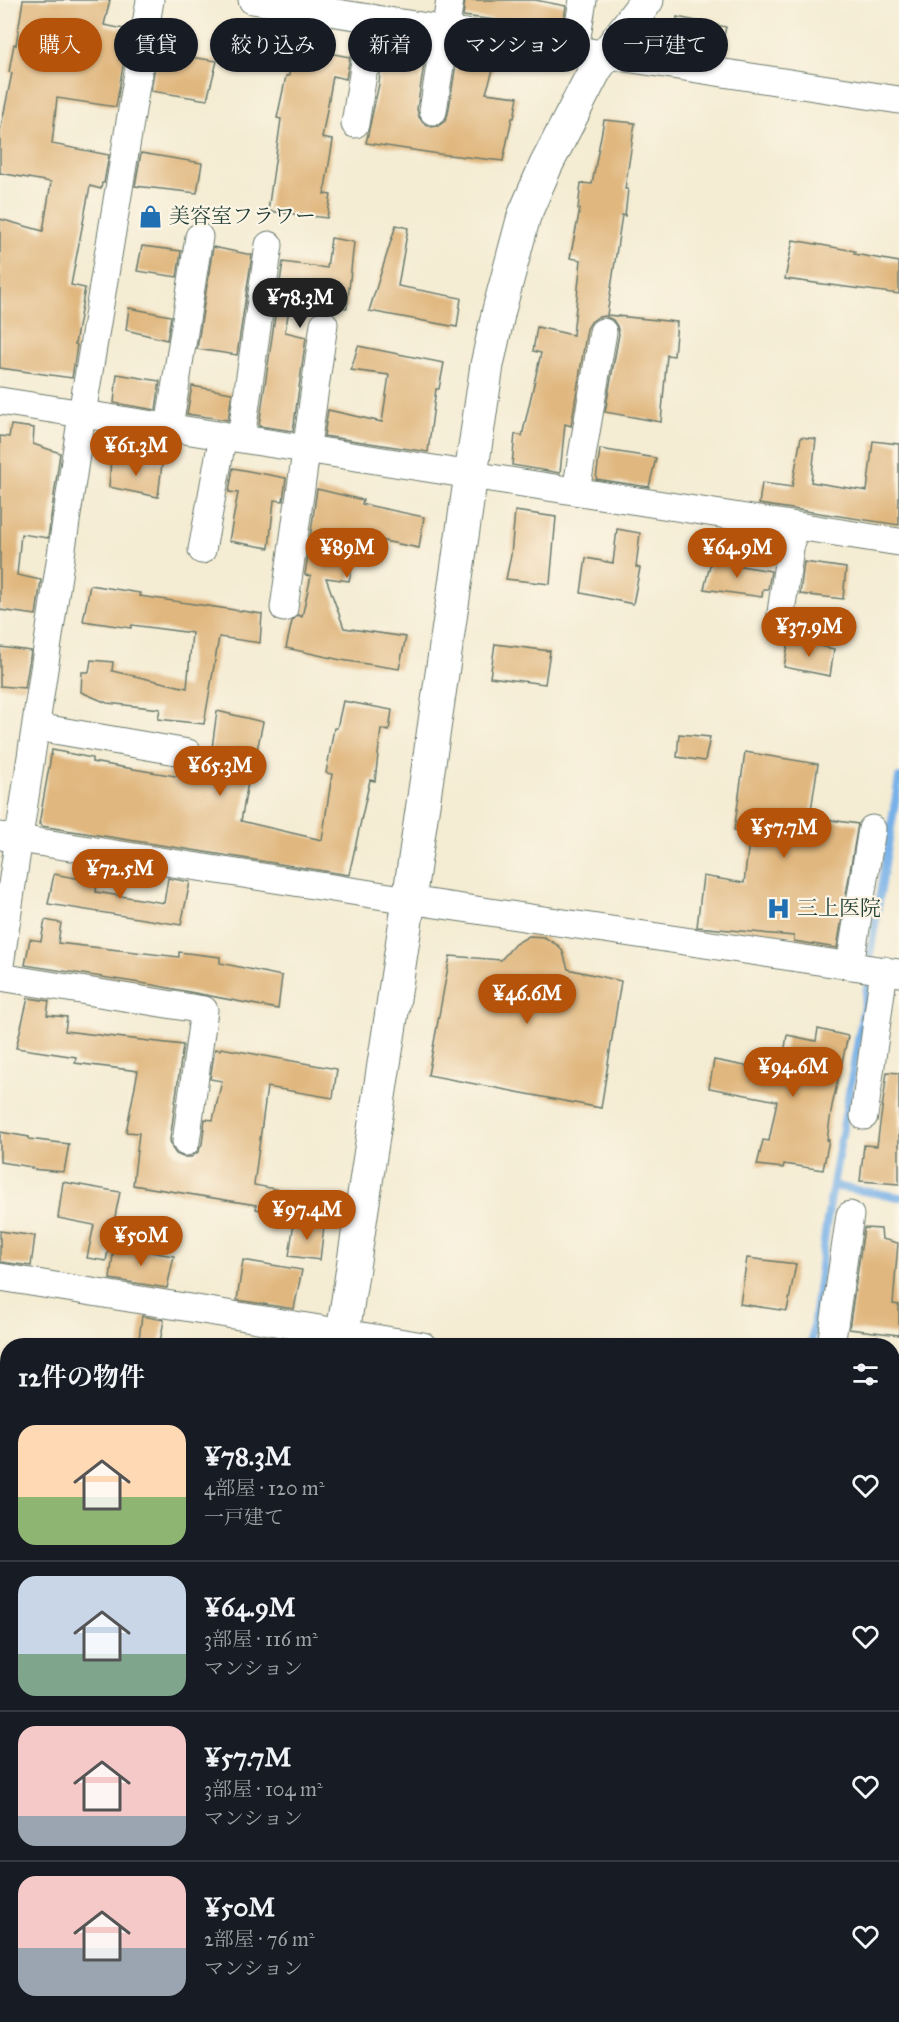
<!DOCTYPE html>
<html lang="ja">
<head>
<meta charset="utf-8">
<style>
  :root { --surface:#171b24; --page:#20242c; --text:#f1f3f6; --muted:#9ea1a6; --line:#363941; --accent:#b45309 }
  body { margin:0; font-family:"IM FELL Great Primer","Noto Serif JP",serif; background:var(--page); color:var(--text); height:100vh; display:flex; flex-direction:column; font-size:22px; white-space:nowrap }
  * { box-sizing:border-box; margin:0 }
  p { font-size:20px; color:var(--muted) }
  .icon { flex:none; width:33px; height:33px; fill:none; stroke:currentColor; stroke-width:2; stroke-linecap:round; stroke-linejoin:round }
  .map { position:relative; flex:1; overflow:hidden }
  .details { position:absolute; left:0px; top:1338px; width:900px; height:684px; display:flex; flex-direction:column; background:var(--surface); border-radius:24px 24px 0 0; box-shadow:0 2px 4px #0004 }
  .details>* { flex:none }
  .guide { position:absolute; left:18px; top:18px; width:864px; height:54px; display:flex; gap:12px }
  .price { position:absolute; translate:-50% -51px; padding:0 14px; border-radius:21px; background:var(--accent); color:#fff; font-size:20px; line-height:39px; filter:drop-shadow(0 2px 3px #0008) }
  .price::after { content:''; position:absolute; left:50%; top:36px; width:18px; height:14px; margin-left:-9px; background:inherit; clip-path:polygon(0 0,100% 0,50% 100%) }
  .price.current { background:#222; color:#fff }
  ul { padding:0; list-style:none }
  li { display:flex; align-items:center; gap:18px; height:150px; padding:0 18px }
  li+li { border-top:2px solid var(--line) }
  li span { display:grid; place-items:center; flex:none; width:168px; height:120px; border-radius:18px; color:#555 }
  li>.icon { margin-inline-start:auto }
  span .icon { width:72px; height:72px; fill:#fffc; stroke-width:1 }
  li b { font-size:26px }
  h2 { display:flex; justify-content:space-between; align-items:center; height:72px; padding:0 18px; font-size:26px }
  .pill { padding:0 21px; border-radius:27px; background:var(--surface); box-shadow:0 2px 4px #0004; font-size:21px; line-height:54px }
  .pill.current { background:var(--accent); color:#fff }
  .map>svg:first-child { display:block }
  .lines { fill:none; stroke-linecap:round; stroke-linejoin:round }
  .stream { stroke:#77b1e8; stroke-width:8 }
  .building { fill:#e0b77f }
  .minor-casing { stroke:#6a7a6c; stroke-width:29 }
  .tertiary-casing { stroke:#6a7a6c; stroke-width:35 }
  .minor { stroke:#fff; stroke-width:27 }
  .tertiary { stroke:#fff; stroke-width:33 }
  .labels { text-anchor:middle; stroke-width:4.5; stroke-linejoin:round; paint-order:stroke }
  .poi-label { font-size:21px; fill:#1f3d34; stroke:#fcf5e5; text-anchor:start }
</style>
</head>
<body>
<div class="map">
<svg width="899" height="2022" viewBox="0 0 899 2022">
  <rect width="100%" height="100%" fill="#fcf5e5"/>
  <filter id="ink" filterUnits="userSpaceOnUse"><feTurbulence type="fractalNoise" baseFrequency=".0167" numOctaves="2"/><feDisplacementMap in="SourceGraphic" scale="12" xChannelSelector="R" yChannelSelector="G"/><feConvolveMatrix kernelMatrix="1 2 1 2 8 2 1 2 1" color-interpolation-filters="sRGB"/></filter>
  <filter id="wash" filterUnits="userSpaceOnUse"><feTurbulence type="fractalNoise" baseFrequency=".008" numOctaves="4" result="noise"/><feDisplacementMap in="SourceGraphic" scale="24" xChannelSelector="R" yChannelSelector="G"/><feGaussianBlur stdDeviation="1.35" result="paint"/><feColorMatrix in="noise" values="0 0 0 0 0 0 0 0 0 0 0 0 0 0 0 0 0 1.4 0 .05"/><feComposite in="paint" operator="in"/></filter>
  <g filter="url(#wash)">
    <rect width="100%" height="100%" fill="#f4ecd3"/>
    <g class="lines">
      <g class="stream">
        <path d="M 870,955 L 899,778"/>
        <path d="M 833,1186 L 899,1197"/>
        <path d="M 811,1346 L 826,1226 L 868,983"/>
        <path d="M 704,2022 L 705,2014"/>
      </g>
    </g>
    <g id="blocks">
      <g class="building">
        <path d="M 23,0 L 110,0 L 104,25 L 129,30 L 116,107 L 57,98 L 52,144 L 109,155 L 104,183 L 102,183 L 101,189 L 90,186 L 71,285 L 85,288 L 75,344 L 77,345 L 72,378 L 0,368 L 0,219 L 43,231 L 51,182 L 0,173 L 0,132 L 12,73 L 9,72 L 14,44 L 16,45 Z"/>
        <path d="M 465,0 L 535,0 L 566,6 L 562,32 L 512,24 L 512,22 L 463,16 Z"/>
        <path d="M 677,17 L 726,27 L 720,53 L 674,46 Z"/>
        <path d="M 292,46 L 350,57 L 346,79 L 333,76 L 322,138 L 333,140 L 324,194 L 331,195 L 327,218 L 268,211 L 281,119 L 277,118 L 286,76 L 289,76 Z"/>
        <path d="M 157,52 L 217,61 L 207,100 L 151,91 Z"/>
        <path d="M 391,54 L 425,58 L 417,109 L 419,117 L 423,123 L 431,127 L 438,126 L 445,121 L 448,114 L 457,58 L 494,67 L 486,93 L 518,97 L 514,118 L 512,118 L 503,161 L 439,154 L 366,143 L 379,84 L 381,63 L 388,64 Z"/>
        <path d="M 604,120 L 635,123 L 625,189 L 628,189 L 625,216 L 622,215 L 607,315 L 677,322 L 674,356 L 667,355 L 661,422 L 605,412 L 619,334 L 617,326 L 613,320 L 605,316 L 598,317 L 591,322 L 587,329 L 571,426 L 565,424 L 560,473 L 512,465 L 515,434 L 522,436 L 541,353 L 533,351 L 537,327 L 573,335 L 581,260 L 570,258 L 580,209 L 578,209 L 581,183 L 592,184 Z"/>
        <path d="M 141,153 L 202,163 L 197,193 L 135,186 Z"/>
        <path d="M 396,225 L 408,228 L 398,286 L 461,298 L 457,327 L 369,311 Z"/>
        <path d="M 331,238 L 354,242 L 347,308 L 291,298 L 285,332 L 306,337 L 293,431 L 259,426 L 283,262 L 327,268 Z"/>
        <path d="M 793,240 L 855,251 L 854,254 L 899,262 L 899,294 L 785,279 Z"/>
        <path d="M 142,246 L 181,251 L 177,277 L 137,271 Z"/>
        <path d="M 213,247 L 252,255 L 237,355 L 197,349 Z"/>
        <path d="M 129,308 L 171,316 L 167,340 L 126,330 Z"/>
        <path d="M 358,346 L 444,363 L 439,389 L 436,389 L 428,452 L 324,436 L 328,410 L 382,422 L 389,375 L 351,370 Z"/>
        <path d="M 117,374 L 160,381 L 156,410 L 114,403 Z"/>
        <path d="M 192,386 L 232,393 L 228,420 L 187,414 Z"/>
        <path d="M 11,425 L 34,428 L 33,444 L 60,453 L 48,538 L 21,534 L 17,575 L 41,580 L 36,615 L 0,610 L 0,436 L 9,437 Z"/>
        <path d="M 801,437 L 816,439 L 811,482 L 867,491 L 873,441 L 899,444 L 899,525 L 759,504 L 762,483 L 792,487 Z"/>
        <path d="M 600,449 L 656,458 L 649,487 L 596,479 Z"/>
        <path d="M 111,458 L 162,464 L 158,497 L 109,487 Z"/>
        <path d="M 233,468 L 286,478 L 283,501 L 274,500 L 269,548 L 229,541 L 238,493 L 229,492 Z"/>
        <path d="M 317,489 L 363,500 L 362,504 L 424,517 L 419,548 L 359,536 L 349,581 L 326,578 L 344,628 L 406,637 L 399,669 L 341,660 L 286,648 L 292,621 L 298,615 L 302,617 L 311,576 L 305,575 Z"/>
        <path d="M 515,511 L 556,517 L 550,584 L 506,579 L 511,555 Z"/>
        <path d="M 617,529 L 640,533 L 636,567 L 640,568 L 633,604 L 581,593 L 586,558 L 613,563 Z"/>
        <path d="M 711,561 L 771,571 L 768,589 L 763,589 L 762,597 L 704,589 Z"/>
        <path d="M 804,562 L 846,568 L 843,599 L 800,594 Z"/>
        <path d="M 90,585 L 140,593 L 139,596 L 262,614 L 260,643 L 219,637 L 204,724 L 158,719 L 160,709 L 107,703 L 81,692 L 82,672 L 89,672 L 91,660 L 113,662 L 112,671 L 187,688 L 192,633 L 132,625 L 131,628 L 83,621 Z"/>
        <path d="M 789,639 L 834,649 L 830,676 L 784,667 Z"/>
        <path d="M 495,644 L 550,651 L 545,684 L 490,677 Z"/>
        <path d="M 0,647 L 31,651 L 25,688 L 0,686 Z"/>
        <path d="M 343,701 L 392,710 L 389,731 L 381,729 L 375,781 L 370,780 L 349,875 L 41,826 L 41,824 L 39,824 L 52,750 L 92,758 L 92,762 L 205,781 L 206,770 L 209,770 L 217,711 L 263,722 L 256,755 L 253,755 L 241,821 L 322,840 L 332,774 L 326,773 L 334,728 L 337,728 Z"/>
        <path d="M 679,734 L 710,737 L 705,761 L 677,757 Z"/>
        <path d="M 745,752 L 818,764 L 810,817 L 858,824 L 837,948 L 794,941 L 794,936 L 697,927 L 703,876 L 744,883 L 750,833 L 734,831 Z"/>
        <path d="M 54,874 L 97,882 L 96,892 L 164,903 L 168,878 L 190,882 L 181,925 L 48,904 Z"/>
        <path d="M 45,920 L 61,923 L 58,943 L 179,957 L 179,952 L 220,957 L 220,963 L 282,976 L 278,1009 L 153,985 L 25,965 L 30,939 L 41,941 Z"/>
        <path d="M 529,936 L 544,937 L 559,946 L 563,952 L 568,969 L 621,981 L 601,1108 L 428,1075 L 450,956 L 501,960 L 515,944 Z"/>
        <path d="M 28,998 L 49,1001 L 47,1015 L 67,1017 L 65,1031 L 183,1045 L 170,1140 L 172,1148 L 176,1154 L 183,1157 L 191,1157 L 198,1152 L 202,1144 L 205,1119 L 213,1120 L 222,1081 L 210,1079 L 215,1049 L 220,1050 L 221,1048 L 337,1069 L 333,1098 L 267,1087 L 254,1185 L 286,1191 L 280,1215 L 256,1209 L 256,1205 L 133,1185 L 139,1133 L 126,1132 L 138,1071 L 75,1063 L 76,1057 L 16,1048 Z"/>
        <path d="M 818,1029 L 848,1036 L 832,1106 L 827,1140 L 829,1140 L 823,1170 L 784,1164 L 783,1168 L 757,1165 L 763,1140 L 769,1141 L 777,1101 L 709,1088 L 714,1060 L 781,1073 L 787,1035 L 816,1041 Z"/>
        <path d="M 887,1072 L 899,1073 L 899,1184 L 860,1181 L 864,1145 L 877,1146 Z"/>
        <path d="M 0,1132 L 29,1137 L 29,1139 L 69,1144 L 64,1172 L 31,1169 L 32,1167 L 0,1162 Z"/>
        <path d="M 63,1182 L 120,1192 L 106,1261 L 87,1258 L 94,1225 L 58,1218 Z"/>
        <path d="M 294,1222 L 324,1226 L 320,1260 L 289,1256 Z"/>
        <path d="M 864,1228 L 881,1229 L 882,1239 L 898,1243 L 893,1304 L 899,1305 L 899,1335 L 849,1329 Z"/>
        <path d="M 0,1231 L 35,1236 L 31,1266 L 0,1262 Z"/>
        <path d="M 114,1246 L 174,1256 L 167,1288 L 110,1279 Z"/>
        <path d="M 747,1258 L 796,1264 L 787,1311 L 740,1304 Z"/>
        <path d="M 243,1260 L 302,1270 L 294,1309 L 237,1300 Z"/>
        <path d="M 142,1316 L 164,1320 L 160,1342 L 156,1342 L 155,1346 L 138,1346 Z"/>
      </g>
    </g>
  </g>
  <g filter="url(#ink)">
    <use href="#blocks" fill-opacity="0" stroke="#6a7a6c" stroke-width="1.5"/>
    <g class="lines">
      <defs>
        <g id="minor">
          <path d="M 252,0 L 899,100"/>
          <path d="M 575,49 L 583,0"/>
          <path d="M 433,111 L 450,0"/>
          <path d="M 355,124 L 372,18"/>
          <path d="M 0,401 L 899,542"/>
          <path d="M 169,427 L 199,237"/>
          <path d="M 241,438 L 269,245"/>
          <path d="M 576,491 L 603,332"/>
          <path d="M 202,550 L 223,435"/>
          <path d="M 284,608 L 324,324"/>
          <path d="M 779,627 L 793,527"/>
          <path d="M 37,727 L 188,753"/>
          <path d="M 0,836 L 409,900 L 899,973"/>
          <path d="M 0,965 L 82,414 L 150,0"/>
          <path d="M 850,965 L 872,829"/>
          <path d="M 0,977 L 204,1010 L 186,1142"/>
          <path d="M 864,1116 L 884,970"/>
          <path d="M 0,1277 L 423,1346"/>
          <path d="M 831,1346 L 850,1215"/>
          <path d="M 892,1416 L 899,1417"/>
          <path d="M 0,1424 L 8,1426"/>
          <path d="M 0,1714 L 8,1715"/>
          <path d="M 892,1853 L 899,1854"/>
        </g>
        <g id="tertiary">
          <path d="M 341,1346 L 409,900 L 487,365 L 499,310 L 524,216 L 546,165 L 596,68 L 647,0"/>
          <path d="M 235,2022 L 236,2014"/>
        </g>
      </defs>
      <use href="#minor" class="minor-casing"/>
      <use href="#tertiary" class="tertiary-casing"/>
      <use href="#minor" class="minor"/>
      <use href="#tertiary" class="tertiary"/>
    </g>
  </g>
  <defs>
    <symbol id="shop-bare" viewBox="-9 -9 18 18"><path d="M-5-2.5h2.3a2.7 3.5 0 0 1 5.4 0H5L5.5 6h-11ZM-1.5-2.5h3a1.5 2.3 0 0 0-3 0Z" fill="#1f6fb2" stroke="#fcf5e5" stroke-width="2.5" paint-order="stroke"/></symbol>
    <symbol id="hospital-bare" viewBox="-9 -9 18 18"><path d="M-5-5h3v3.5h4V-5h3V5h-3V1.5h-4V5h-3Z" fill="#1f6fb2" stroke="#fcf5e5" stroke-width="2.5" paint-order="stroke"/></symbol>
  </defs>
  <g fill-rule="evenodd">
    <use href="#shop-bare" x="134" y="200" width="33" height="33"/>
    <use href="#hospital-bare" x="762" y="892" width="33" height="33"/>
  </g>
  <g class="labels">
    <g class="poi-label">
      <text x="169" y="223">美容室フラワー</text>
      <text x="797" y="915">三上医院</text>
    </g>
  </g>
</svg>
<b class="price current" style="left:300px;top:329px">¥78.3M</b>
<b class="price" style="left:136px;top:477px">¥61.3M</b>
<b class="price" style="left:347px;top:579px">¥89M</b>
<b class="price" style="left:737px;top:579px">¥64.9M</b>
<b class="price" style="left:809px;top:658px">¥37.9M</b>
<b class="price" style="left:220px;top:797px">¥65.3M</b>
<b class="price" style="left:784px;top:859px">¥57.7M</b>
<b class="price" style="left:120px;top:900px">¥72.5M</b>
<b class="price" style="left:527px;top:1025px">¥46.6M</b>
<b class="price" style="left:793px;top:1098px">¥94.6M</b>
<b class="price" style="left:307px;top:1241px">¥97.4M</b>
<b class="price" style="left:141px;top:1267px">¥50M</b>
<div class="guide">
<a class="pill current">購入</a>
<a class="pill">賃貸</a>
<a class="pill">絞り込み</a>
<a class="pill">新着</a>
<a class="pill">マンション</a>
<a class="pill">一戸建て</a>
</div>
<section class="details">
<h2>12件の物件<svg class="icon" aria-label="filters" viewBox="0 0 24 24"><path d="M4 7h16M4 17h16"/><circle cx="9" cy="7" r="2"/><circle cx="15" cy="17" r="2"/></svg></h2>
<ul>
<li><span style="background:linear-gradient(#ffd9b3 60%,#8fb573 0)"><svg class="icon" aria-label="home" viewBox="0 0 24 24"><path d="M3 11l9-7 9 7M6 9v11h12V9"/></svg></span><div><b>¥78.3M</b><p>4部屋 · 120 m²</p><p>一戸建て</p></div><svg class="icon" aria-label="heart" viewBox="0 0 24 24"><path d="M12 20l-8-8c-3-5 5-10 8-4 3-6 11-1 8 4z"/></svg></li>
<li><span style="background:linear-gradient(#c9d6e8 65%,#7fa58c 0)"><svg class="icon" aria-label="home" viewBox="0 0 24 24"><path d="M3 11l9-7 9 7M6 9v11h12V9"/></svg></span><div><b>¥64.9M</b><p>3部屋 · 116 m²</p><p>マンション</p></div><svg class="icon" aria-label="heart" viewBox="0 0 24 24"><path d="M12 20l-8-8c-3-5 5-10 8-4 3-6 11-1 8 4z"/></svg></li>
<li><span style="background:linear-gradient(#f6c9c9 75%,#9aa5b1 0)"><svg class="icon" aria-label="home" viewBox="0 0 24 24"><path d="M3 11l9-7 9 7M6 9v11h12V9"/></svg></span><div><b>¥57.7M</b><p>3部屋 · 104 m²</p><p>マンション</p></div><svg class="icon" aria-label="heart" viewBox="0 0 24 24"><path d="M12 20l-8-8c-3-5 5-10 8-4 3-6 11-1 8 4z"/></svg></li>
<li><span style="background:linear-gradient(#f6c9c9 60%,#9aa5b1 0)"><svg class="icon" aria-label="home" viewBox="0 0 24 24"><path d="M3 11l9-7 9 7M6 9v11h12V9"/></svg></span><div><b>¥50M</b><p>2部屋 · 76 m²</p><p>マンション</p></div><svg class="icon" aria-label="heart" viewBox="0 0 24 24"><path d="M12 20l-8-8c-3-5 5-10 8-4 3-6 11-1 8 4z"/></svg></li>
</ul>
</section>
</div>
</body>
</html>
